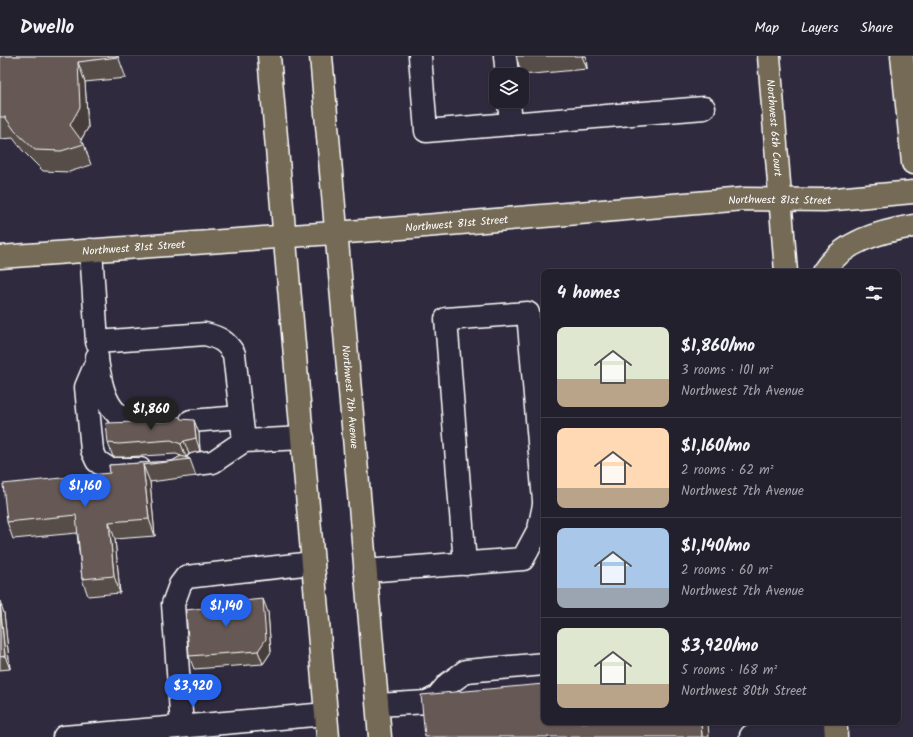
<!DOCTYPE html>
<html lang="en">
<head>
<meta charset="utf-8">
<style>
  :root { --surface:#23202e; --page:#2f2d3a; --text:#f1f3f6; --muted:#a3a3aa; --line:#403e4a; --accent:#2563eb }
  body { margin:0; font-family:Kalam,sans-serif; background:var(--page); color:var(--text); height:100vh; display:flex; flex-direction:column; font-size:15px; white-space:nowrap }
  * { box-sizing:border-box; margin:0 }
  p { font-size:13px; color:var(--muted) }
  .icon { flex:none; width:22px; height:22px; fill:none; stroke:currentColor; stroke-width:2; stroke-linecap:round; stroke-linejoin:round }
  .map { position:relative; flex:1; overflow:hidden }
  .sheet { position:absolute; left:541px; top:213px; width:360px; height:456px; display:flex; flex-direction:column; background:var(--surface); border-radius:8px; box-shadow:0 1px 3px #0004,0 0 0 1px var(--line) }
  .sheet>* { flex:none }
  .tools { position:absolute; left:489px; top:12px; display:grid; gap:8px }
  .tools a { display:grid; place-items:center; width:40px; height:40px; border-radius:8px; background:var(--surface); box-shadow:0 1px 3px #0004,0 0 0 1px var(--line); font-size:20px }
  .price { position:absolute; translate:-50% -34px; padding:0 9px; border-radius:14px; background:var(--accent); color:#fff; font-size:13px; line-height:26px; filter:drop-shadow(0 1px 2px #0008) }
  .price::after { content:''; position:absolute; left:50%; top:24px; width:12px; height:9px; margin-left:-6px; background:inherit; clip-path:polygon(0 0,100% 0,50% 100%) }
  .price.on { background:#222; color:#fff }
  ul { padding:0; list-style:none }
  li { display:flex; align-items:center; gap:12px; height:100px; padding:0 16px }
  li+li { border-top:1px solid var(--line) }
  li span { display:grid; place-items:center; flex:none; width:112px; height:80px; border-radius:8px; color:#555 }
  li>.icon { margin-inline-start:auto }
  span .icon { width:48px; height:48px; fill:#fffc; stroke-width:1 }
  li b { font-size:17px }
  h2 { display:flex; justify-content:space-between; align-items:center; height:48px; padding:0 16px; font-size:17px }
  header { display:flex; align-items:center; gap:24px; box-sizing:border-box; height:56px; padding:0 20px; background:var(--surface); border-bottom:1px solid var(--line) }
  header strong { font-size:19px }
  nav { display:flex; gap:22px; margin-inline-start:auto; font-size:14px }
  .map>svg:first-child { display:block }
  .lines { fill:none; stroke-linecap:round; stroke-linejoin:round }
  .minor-casing { stroke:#fff; stroke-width:25 }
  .major-casing { stroke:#fff; stroke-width:25 }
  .highway-casing { stroke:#fff; stroke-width:25 }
  .minor { stroke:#2f2a3d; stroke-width:22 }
  .major { stroke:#746b55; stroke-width:22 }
  .highway { stroke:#746b55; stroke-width:22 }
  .wall { fill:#574d48; stroke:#fff }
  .shaded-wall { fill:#473e3b; stroke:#fff }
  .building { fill:#655954; stroke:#fff }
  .labels { text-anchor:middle; stroke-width:3; stroke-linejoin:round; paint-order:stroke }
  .street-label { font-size:11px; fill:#fff; stroke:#2f2a3d }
</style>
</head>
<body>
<header>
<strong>Dwello</strong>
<nav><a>Map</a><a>Layers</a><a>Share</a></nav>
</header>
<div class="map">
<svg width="913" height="681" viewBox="0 0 913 681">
  <rect width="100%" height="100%" fill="#2f2a3d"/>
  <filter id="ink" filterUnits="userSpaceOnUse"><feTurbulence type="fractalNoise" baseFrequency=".025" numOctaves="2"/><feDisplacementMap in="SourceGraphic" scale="8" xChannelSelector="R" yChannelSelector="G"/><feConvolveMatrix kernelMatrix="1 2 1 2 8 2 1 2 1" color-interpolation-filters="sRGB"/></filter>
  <g filter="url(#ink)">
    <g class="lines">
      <defs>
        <g id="minor">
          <path d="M 420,0 L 426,75 L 704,52"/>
          <path d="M 505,0 L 507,19"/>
          <path d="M 509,45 L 511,68"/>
          <path d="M 91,194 L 97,286 L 205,278 C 220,282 226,285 234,298 L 244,385"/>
          <path d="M 97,301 C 97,309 100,318 101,326 C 110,363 127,369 162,367"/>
          <path d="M 97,305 L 86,331 L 92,394 L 97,405 L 109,413 L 140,413"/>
          <path d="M 191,365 L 241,361"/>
          <path d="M 196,408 L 213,406 L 244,385 L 303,382"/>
          <path d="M 465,508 L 446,263 L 528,257 L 544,445"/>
          <path d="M 365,515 L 523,503 L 539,473 L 544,449"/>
          <path d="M 378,649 L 427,646 L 437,641 L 448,628 L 466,615 L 544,608"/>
          <path d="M 182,670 L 173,548 L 180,529 L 186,521 L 313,507"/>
          <path d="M 751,680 L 836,674"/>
          <path d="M 64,681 L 326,658"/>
        </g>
        <g id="major">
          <path d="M 269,0 L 328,681"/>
          <path id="s1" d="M 321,0 L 380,681"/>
          <path id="s2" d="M 769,0 L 786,216"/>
          <path id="s3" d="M 0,201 L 389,173 L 744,143 L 824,144 L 913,136"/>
          <path d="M 823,216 C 843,185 879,176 913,170"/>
          <path d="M 835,666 L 836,681"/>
        </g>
        <path id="highway" d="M 902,0 L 913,107"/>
      </defs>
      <use href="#minor" class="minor-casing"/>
      <use href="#major" class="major-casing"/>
      <use href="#highway" class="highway-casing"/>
      <use href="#minor" class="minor"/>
      <use href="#major" class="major"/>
      <use href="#highway" class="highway"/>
    </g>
    <g class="wall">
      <path d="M 0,0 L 118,0 L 126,22 L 85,26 L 88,72 L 81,84 L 84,88 L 91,109 L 69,116 L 43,115 L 23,95 L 13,82 L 0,83 Z"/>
      <path d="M 516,0 L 586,0 L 587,13 L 522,19 Z"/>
      <path d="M 199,377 L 200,395 L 189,398 L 186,401 L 190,403 L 196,420 L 150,426 L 155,480 L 115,483 L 120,537 L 88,540 L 82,523 L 77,477 L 13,483 L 7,466 L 110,417 L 109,409 L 172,405 L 181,400 L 176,398 L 124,401 L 113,401 L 108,387 Z"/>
      <path d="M 0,549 L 4,557 L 10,613 L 0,614 Z"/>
      <path d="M 268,556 L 271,596 L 263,608 L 194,613 L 189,600 Z"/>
    </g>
    <g class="shaded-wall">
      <path d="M 582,0 L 586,0 L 587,13 Z"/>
      <path d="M 78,6 L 85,26 L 88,72 L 77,90 L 70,69 Z"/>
      <path d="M 194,364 L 199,377 L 200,395 L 196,382 Z"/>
      <path d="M 184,385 L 189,398 L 186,401 L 181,388 Z"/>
      <path d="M 143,409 L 150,426 L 155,480 L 149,463 Z"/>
      <path d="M 109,466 L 115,483 L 120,537 L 114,520 Z"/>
      <path d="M 263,543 L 268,556 L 271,596 L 263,608 L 258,595 Z"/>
      <path d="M 0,545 L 4,557 L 10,613 L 5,600 Z"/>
      <path d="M 701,666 L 708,666 L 709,681 L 702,681 Z"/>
    </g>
    <g class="building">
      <path d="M 0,0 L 118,0 L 118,1 L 78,6 L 80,51 L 70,69 L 84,88 L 61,95 L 35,94 L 15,75 L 5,61 L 0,61 Z"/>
      <path d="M 178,360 L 181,363 L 194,364 L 196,382 L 184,385 L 181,388 L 171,384 L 119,388 L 108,387 L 106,367 L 169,365 Z"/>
      <path d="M 181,400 L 190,403 L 143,409 L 149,463 L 109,466 L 114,520 L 82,523 L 76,459 L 7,466 L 3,428 L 110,417 L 109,409 L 172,405 Z"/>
      <path d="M 263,543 L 266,583 L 258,595 L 189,600 L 186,554 L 204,552 L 203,549 Z"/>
      <path d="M 0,549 L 5,600 L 0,601 Z"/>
      <path d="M 544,628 L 544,666 L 577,666 L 584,668 L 588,666 L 701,666 L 702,681 L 425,681 L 421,639 Z"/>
    </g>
  </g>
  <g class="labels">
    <g class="street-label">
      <text dy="4" stroke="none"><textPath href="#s2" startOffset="72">Northwest 6th Court</textPath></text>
      <text dy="4" stroke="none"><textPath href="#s3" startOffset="782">Northwest 81st Street</textPath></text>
      <text dy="4" stroke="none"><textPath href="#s3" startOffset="458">Northwest 81st Street</textPath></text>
      <text dy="4" stroke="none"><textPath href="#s3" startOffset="134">Northwest 81st Street</textPath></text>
      <text dy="4" stroke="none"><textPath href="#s1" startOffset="342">Northwest 7th Avenue</textPath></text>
    </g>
  </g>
</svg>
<div class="tools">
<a><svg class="icon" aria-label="layers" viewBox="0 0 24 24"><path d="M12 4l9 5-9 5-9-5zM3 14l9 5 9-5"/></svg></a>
</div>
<b class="price on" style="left:151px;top:375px">$1,860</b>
<b class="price" style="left:85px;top:452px">$1,160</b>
<b class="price" style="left:226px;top:572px">$1,140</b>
<b class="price" style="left:193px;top:652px">$3,920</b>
<section class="sheet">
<h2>4 homes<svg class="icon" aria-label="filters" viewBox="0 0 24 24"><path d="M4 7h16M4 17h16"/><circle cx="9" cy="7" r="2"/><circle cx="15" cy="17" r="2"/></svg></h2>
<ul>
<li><span style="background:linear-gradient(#dfe7d0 65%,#b9a48a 0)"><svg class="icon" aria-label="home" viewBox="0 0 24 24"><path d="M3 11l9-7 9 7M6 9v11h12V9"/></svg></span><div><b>$1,860/mo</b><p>3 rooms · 101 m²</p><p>Northwest 7th Avenue</p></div></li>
<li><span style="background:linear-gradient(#ffd9b3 75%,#b9a48a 0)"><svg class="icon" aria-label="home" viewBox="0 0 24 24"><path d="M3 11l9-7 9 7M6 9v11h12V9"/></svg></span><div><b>$1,160/mo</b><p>2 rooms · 62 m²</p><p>Northwest 7th Avenue</p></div></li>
<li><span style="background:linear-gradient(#a9c7e8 75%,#9aa5b1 0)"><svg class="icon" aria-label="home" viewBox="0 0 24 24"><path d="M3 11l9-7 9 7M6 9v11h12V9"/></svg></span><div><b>$1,140/mo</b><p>2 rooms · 60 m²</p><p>Northwest 7th Avenue</p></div></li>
<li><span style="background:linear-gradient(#dfe7d0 70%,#b9a48a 0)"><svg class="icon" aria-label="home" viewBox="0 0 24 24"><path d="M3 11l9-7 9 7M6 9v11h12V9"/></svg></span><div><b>$3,920/mo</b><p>5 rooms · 168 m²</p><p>Northwest 80th Street</p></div></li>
</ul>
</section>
</div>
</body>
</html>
